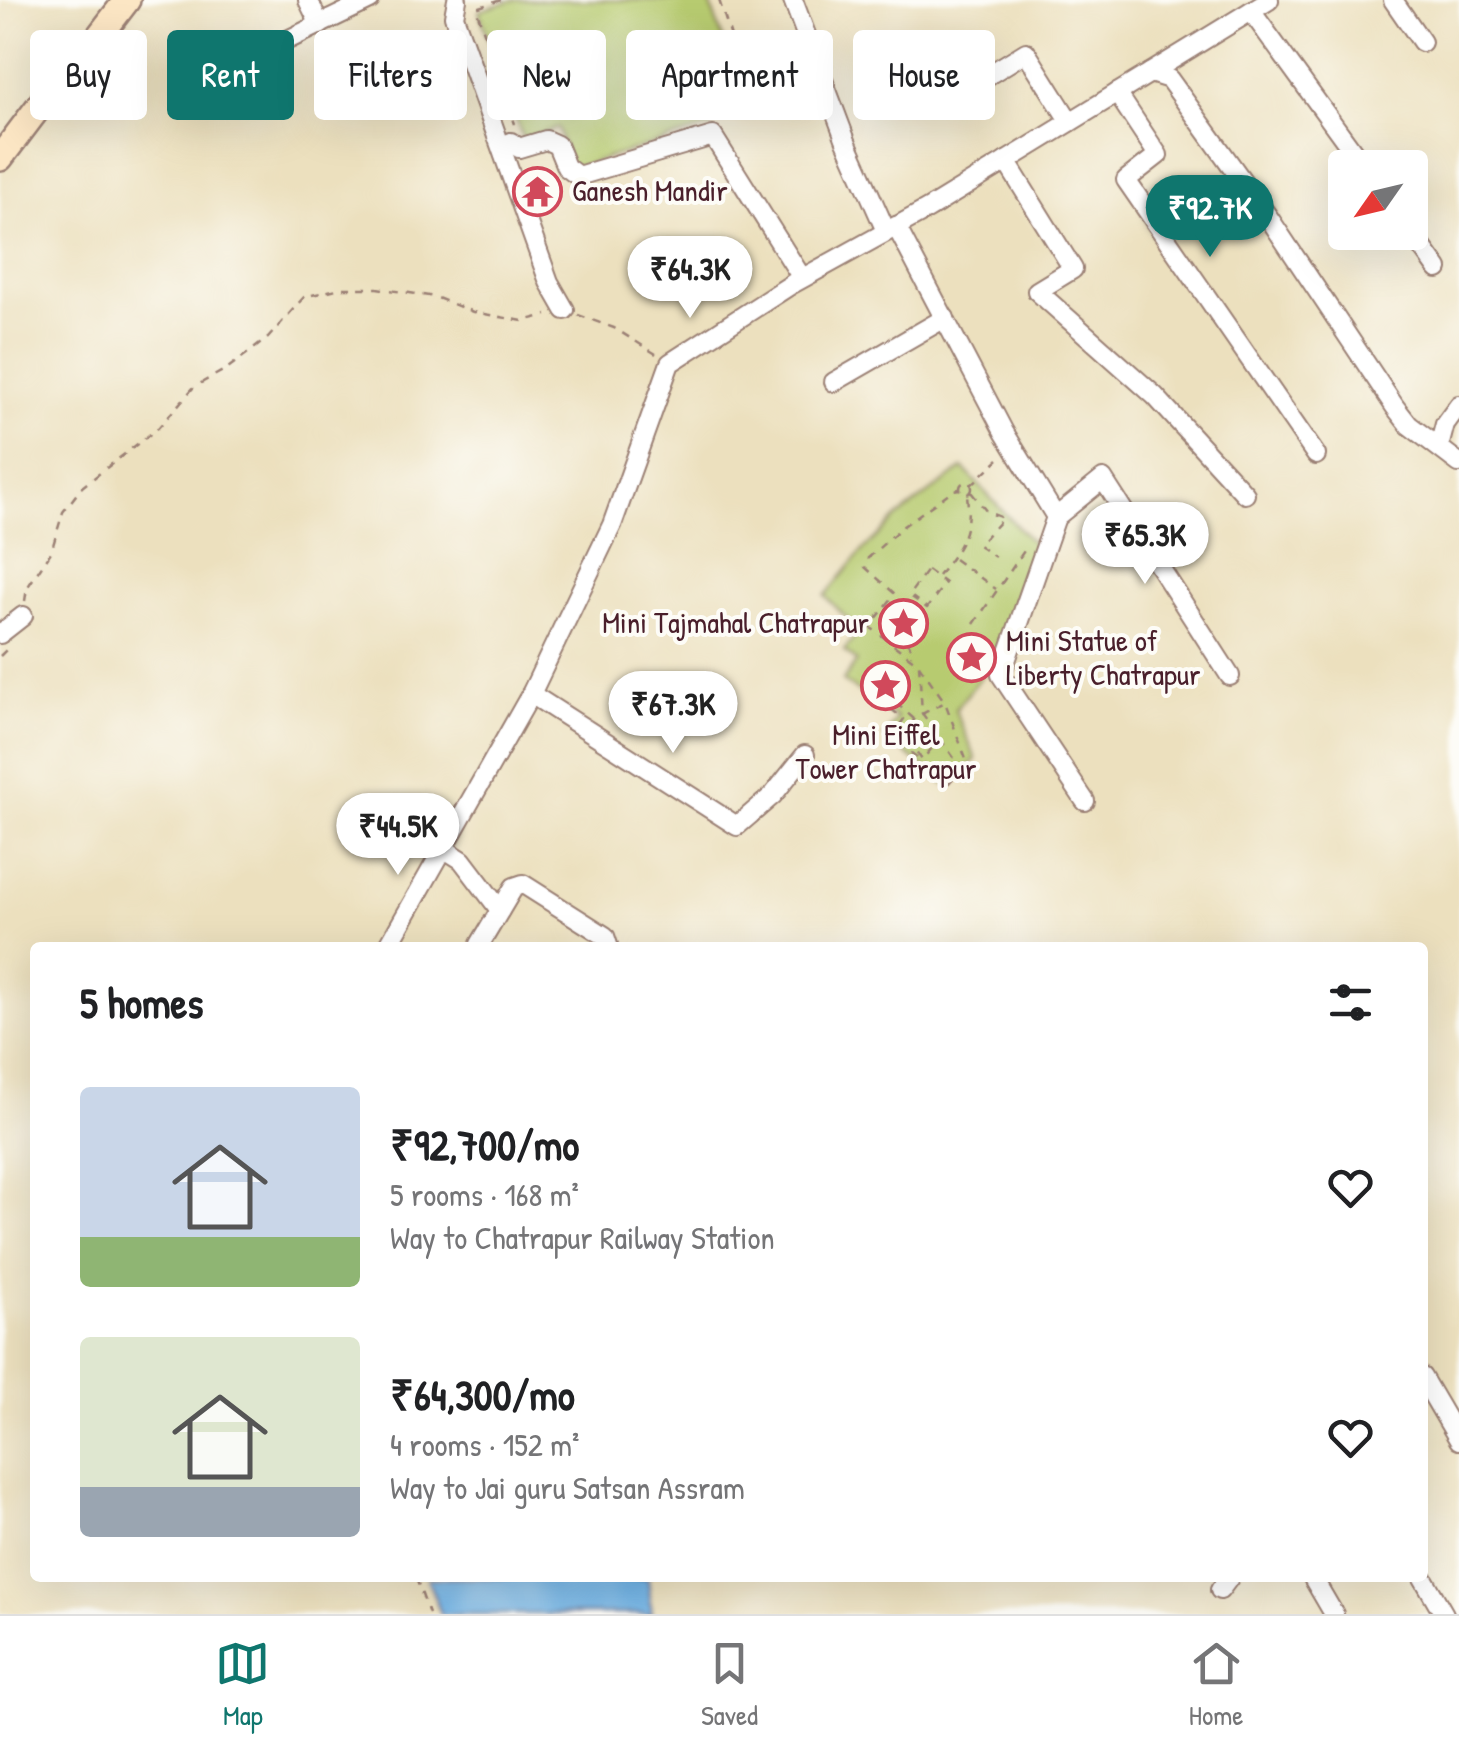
<!DOCTYPE html>
<html lang="en">
<head>
<meta charset="utf-8">
<style>
  :root { --surface:#fff; --page:#f6f6f6; --text:#202124; --muted:#757577; --line:#e0e0e0; --accent:#0f766e }
  body { margin:0; font-family:"Patrick Hand",sans-serif; background:var(--page); color:var(--text); height:100vh; display:flex; flex-direction:column; font-size:38px; white-space:nowrap }
  * { box-sizing:border-box; margin:0 }
  p { font-size:32px; color:var(--muted) }
  .icon { flex:none; width:55px; height:55px; fill:none; stroke:currentColor; stroke-width:2; stroke-linecap:round; stroke-linejoin:round }
  .map { position:relative; flex:1; overflow:hidden }
  .side { position:absolute; left:30px; top:942px; width:1398px; height:640px; display:flex; flex-direction:column; background:var(--surface); border-radius:10px; box-shadow:0 10px 40px #0002 }
  .side>* { flex:none }
  .top-card { position:absolute; left:30px; top:30px; width:1400px; height:90px; display:flex; gap:20px }
  .needle { width:65px; rotate:236deg }
  .controls { position:absolute; left:1328px; top:150px; display:grid; gap:20px }
  .controls a { display:grid; place-items:center; width:100px; height:100px; border-radius:10px; background:var(--surface); box-shadow:0 10px 40px #0002; font-size:50px }
  .price { position:absolute; translate:-50% -85px; padding:0 22px; border-radius:35px; background:#fff; color:#222; font-size:32px; line-height:65px; filter:drop-shadow(0 2px 5px #0008) }
  .price::after { content:''; position:absolute; left:50%; top:60px; width:30px; height:22px; margin-left:-15px; background:inherit; clip-path:polygon(0 0,100% 0,50% 100%) }
  .price.current { background:var(--accent); color:#fff }
  ul { padding:0; list-style:none }
  li { display:flex; align-items:center; gap:30px; height:250px; padding:0 50px }
  li span { display:grid; place-items:center; flex:none; width:280px; height:200px; border-radius:10px; color:#555 }
  li>.icon { margin-inline-start:auto }
  span .icon { width:120px; height:120px; fill:#fffc; stroke-width:1 }
  li b { font-size:42px }
  h2 { display:flex; justify-content:space-between; align-items:center; height:120px; padding:0 50px; font-size:42px }
  .chip { padding:0 35px; border-radius:10px; background:var(--surface); box-shadow:0 10px 40px #0002; font-size:35px; line-height:90px }
  .chip.current { background:var(--accent); color:#fff }
  .tabs { display:flex; justify-content:space-around; align-items:center; height:140px; border-top:2px solid var(--line); background:var(--surface); font-size:28px; color:var(--muted) }
  .tabs a { display:grid; justify-items:center; gap:5px }
  .tabs .current { color:var(--accent) }
  .map>svg:first-child { display:block }
  .green { fill:#b7cb6f; stroke:#80754d; stroke-width:2.5 }
  .water { fill:#70b2e5; stroke:#5d6888; stroke-width:2.5 }
  .lines { fill:none; stroke-linecap:round; stroke-linejoin:round }
  .street-casing { stroke:#9b8074; stroke-width:22 }
  .secondary-casing { stroke:#9b8074; stroke-width:30 }
  .path { stroke:#9b8074; stroke-width:2.5; stroke-dasharray:8 8; stroke-linecap:butt }
  .street { stroke:#fff; stroke-width:18 }
  .secondary { stroke:#fce6c4; stroke-width:25 }
  .labels { text-anchor:middle; stroke-width:8; stroke-linejoin:round; paint-order:stroke }
  .poi-label { font-size:30px; fill:#4a1f2b; stroke:#fdfcf7; text-anchor:start }
</style>
</head>
<body>
<div class="map">
<svg width="1459" height="1614" viewBox="0 0 1459 1614">
  <rect width="100%" height="100%" fill="#fdfcf7"/>
  <filter id="ink" filterUnits="userSpaceOnUse"><feTurbulence type="fractalNoise" baseFrequency=".01" numOctaves="2"/><feDisplacementMap in="SourceGraphic" scale="20" xChannelSelector="R" yChannelSelector="G"/><feConvolveMatrix kernelMatrix="1 2 1 2 8 2 1 2 1" color-interpolation-filters="sRGB"/></filter>
  <filter id="wash" filterUnits="userSpaceOnUse"><feTurbulence type="fractalNoise" baseFrequency=".0048" numOctaves="4" result="noise"/><feDisplacementMap in="SourceGraphic" scale="40" xChannelSelector="R" yChannelSelector="G"/><feGaussianBlur stdDeviation="2.25" result="paint"/><feColorMatrix in="noise" values="0 0 0 0 0 0 0 0 0 0 0 0 0 0 0 0 0 1.4 0 .05"/><feComposite in="paint" operator="in"/></filter>
  <g filter="url(#wash)">
    <rect width="100%" height="100%" fill="#ece0be"/>
    <g class="green">
      <path d="M 512,0 L 709,0 L 733,69 L 698,80 L 712,127 L 570,169 L 558,128 L 523,139 L 479,11 Z"/>
      <path d="M 963,468 L 1034,545 L 995,659 L 955,710 L 976,759 L 949,787 L 884,736 L 897,718 L 843,681 L 857,661 L 844,651 L 859,631 L 825,596 L 865,548 L 896,518 Z"/>
    </g>
    <path class="water" d="M 427,1578 L 648,1578 L 652,1614 L 441,1614 Z"/>
  </g>
  <g filter="url(#ink)">
    <g class="lines">
      <defs>
        <g id="street">
          <path d="M 308,0 L 320,25"/>
          <path d="M 457,0 L 454,16 L 549,282 L 565,310"/>
          <path d="M 793,0 L 846,141 L 886,231"/>
          <path d="M 1393,0 L 1422,42"/>
          <path d="M 1251,11 L 1365,168"/>
          <path d="M 246,60 L 370,0"/>
          <path d="M 1150,73 L 1269,0"/>
          <path d="M 974,84 L 1026,52 L 1070,122"/>
          <path d="M 1117,93 L 1158,155 L 1126,180 L 1316,455"/>
          <path d="M 511,142 L 519,148 L 546,140 L 557,145 L 566,167 L 578,176 L 713,136 L 802,278"/>
          <path d="M 1006,161 L 1073,269 L 1037,291 L 1155,396 L 1245,494"/>
          <path d="M 896,226 L 1004,432 L 1056,517 L 1001,675 L 1085,801"/>
          <path d="M 1410,230 L 1438,269"/>
          <path d="M 834,382 L 945,318"/>
          <path d="M 1439,447 L 1445,424 L 1459,405"/>
          <path d="M 1056,517 L 1103,479 L 1230,676"/>
          <path d="M 0,634 L 23,616"/>
          <path d="M 531,694 L 737,826 L 773,795 L 805,755"/>
          <path d="M 443,848 L 462,860 L 500,910"/>
          <path d="M 387,948 L 531,694 L 612,525 L 670,363 L 792,284 L 928,209 L 1150,73 L 1169,79 L 1269,218 L 1395,407 L 1409,425 L 1459,463"/>
          <path d="M 481,948 L 480,944 L 514,887 L 523,884 L 605,936 L 609,948"/>
          <path d="M 1422,1377 L 1459,1440"/>
          <path d="M 1422,1576 L 1444,1614"/>
          <path d="M 1313,1578 L 1334,1614"/>
          <path d="M 1220,1590 L 1229,1578"/>
        </g>
        <path id="secondary" d="M 0,158 L 62,76 L 78,64 L 127,0"/>
      </defs>
      <use href="#street" class="street-casing"/>
      <use href="#secondary" class="secondary-casing"/>
      <g class="path">
        <path d="M 501,0 L 476,8 L 515,124"/>
        <path d="M 719,0 L 743,74"/>
        <path d="M 578,315 L 614,328 L 656,354"/>
        <circle cx="966" cy="488" r="6"/>
        <path d="M 971,485 L 999,459"/>
        <path d="M 971,492 L 987,512 L 1003,518 L 978,545 L 995,557"/>
        <path d="M 954,559 L 996,589"/>
        <path d="M 927,570 L 945,583 L 927,608 L 909,595 Z"/>
        <path d="M 938,576 C 961,545 971,534 967,494"/>
        <path d="M 25,601 L 27,588 L 51,552 L 63,512 L 82,487 L 158,428 L 194,387 L 228,368 L 268,338 L 304,297 L 341,288 L 377,288 L 435,297 L 473,312 L 523,321 L 547,315"/>
        <path d="M 974,624 L 1026,548"/>
        <path d="M 908,643 L 924,620 L 900,603 L 884,626 L 908,643 L 913,651 L 911,655"/>
        <path d="M 0,656 L 8,648"/>
        <path d="M 919,665 L 945,702 L 916,717 L 900,740 L 911,744 L 922,760 L 938,741"/>
        <path d="M 914,719 L 896,703 L 891,709 L 904,719 L 891,737 L 949,783 L 967,762 L 945,702"/>
        <path d="M 954,758 L 922,713 L 919,664 L 870,627 L 895,594 L 865,567 L 866,560 L 902,527 L 953,490 L 960,489"/>
        <path d="M 416,1578 L 429,1614"/>
      </g>
      <use href="#street" class="street"/>
      <use href="#secondary" class="secondary"/>
    </g>
  </g>
  <defs>
    <symbol id="temple-ring" viewBox="-11 -11 22 22"><circle r="9.5" fill="#fdfcf7" stroke="#d1495b" stroke-width="1.5"/><path d="M0-6L5-2H3V0L6.5 2.5H4V6H1.5V3h-3V6H-4V2.5H-6.5L-3 0V-2H-5Z" fill="#d1495b"/></symbol>
    <symbol id="sight-ring" viewBox="-11 -11 22 22"><circle r="9.5" fill="#fdfcf7" stroke="#d1495b" stroke-width="1.5"/><path d="M0-6L1.8-2.2L6-1.7L2.9 1.2L3.7 5.4L0 3.3L-3.7 5.4L-2.9 1.2L-6-1.7L-1.8-2.2Z" fill="#d1495b"/></symbol>
  </defs>
  <g fill-rule="evenodd">
    <use href="#temple-ring" x="510" y="164" width="55" height="55"/>
    <use href="#sight-ring" x="876" y="596" width="55" height="55"/>
    <use href="#sight-ring" x="944" y="630" width="55" height="55"/>
    <use href="#sight-ring" x="858" y="658" width="55" height="55"/>
  </g>
  <g class="labels">
    <g class="poi-label">
      <text x="572" y="201">Ganesh Mandir</text>
      <text x="869" y="633" text-anchor="end">Mini Tajmahal Chatrapur</text>
      <text x="1006" y="651">Mini Statue of<tspan x="1006" dy="34">Liberty Chatrapur</tspan></text>
      <text x="886" y="745" text-anchor="middle">Mini Eiffel<tspan x="886" dy="34">Tower Chatrapur</tspan></text>
    </g>
  </g>
</svg>
<div class="controls">
<a><svg class="needle" viewBox="-14 -14 28 28"><path d="M0-13l5 13h-10z" fill="#e53935"/><path d="M0 13l5-13h-10z" fill="#757577"/></svg></a>
</div>
<b class="price current" style="left:1210px;top:260px">₹92.7K</b>
<b class="price" style="left:690px;top:321px">₹64.3K</b>
<b class="price" style="left:1145px;top:587px">₹65.3K</b>
<b class="price" style="left:673px;top:756px">₹67.3K</b>
<b class="price" style="left:398px;top:878px">₹44.5K</b>
<div class="top-card">
<a class="chip">Buy</a>
<a class="chip current">Rent</a>
<a class="chip">Filters</a>
<a class="chip">New</a>
<a class="chip">Apartment</a>
<a class="chip">House</a>
</div>
<section class="side">
<h2>5 homes<svg class="icon" aria-label="filters" viewBox="0 0 24 24"><path d="M4 7h16M4 17h16"/><circle cx="9" cy="7" r="2"/><circle cx="15" cy="17" r="2"/></svg></h2>
<ul>
<li><span style="background:linear-gradient(#c9d6e8 75%,#8fb573 0)"><svg class="icon" aria-label="home" viewBox="0 0 24 24"><path d="M3 11l9-7 9 7M6 9v11h12V9"/></svg></span><div><b>₹92,700/mo</b><p>5 rooms · 168 m²</p><p>Way to Chatrapur Railway Station</p></div><svg class="icon" aria-label="heart" viewBox="0 0 24 24"><path d="M12 20l-8-8c-3-5 5-10 8-4 3-6 11-1 8 4z"/></svg></li>
<li><span style="background:linear-gradient(#dfe7d0 75%,#9aa5b1 0)"><svg class="icon" aria-label="home" viewBox="0 0 24 24"><path d="M3 11l9-7 9 7M6 9v11h12V9"/></svg></span><div><b>₹64,300/mo</b><p>4 rooms · 152 m²</p><p>Way to Jai guru Satsan Assram</p></div><svg class="icon" aria-label="heart" viewBox="0 0 24 24"><path d="M12 20l-8-8c-3-5 5-10 8-4 3-6 11-1 8 4z"/></svg></li>
</ul>
</section>
</div>
<nav class="tabs">
<a class="current"><svg class="icon" aria-label="map" viewBox="0 0 24 24"><path d="M3 6l6-2 6 2 6-2v14l-6 2-6-2-6 2zM9 4v14M15 6v14"/></svg>Map</a>
<a><svg class="icon" aria-label="saved" viewBox="0 0 24 24"><path d="M7 4h10v16l-5-4-5 4z"/></svg>Saved</a>
<a><svg class="icon" aria-label="home" viewBox="0 0 24 24"><path d="M3 11l9-7 9 7M6 9v11h12V9"/></svg>Home</a>
</nav>
</body>
</html>
